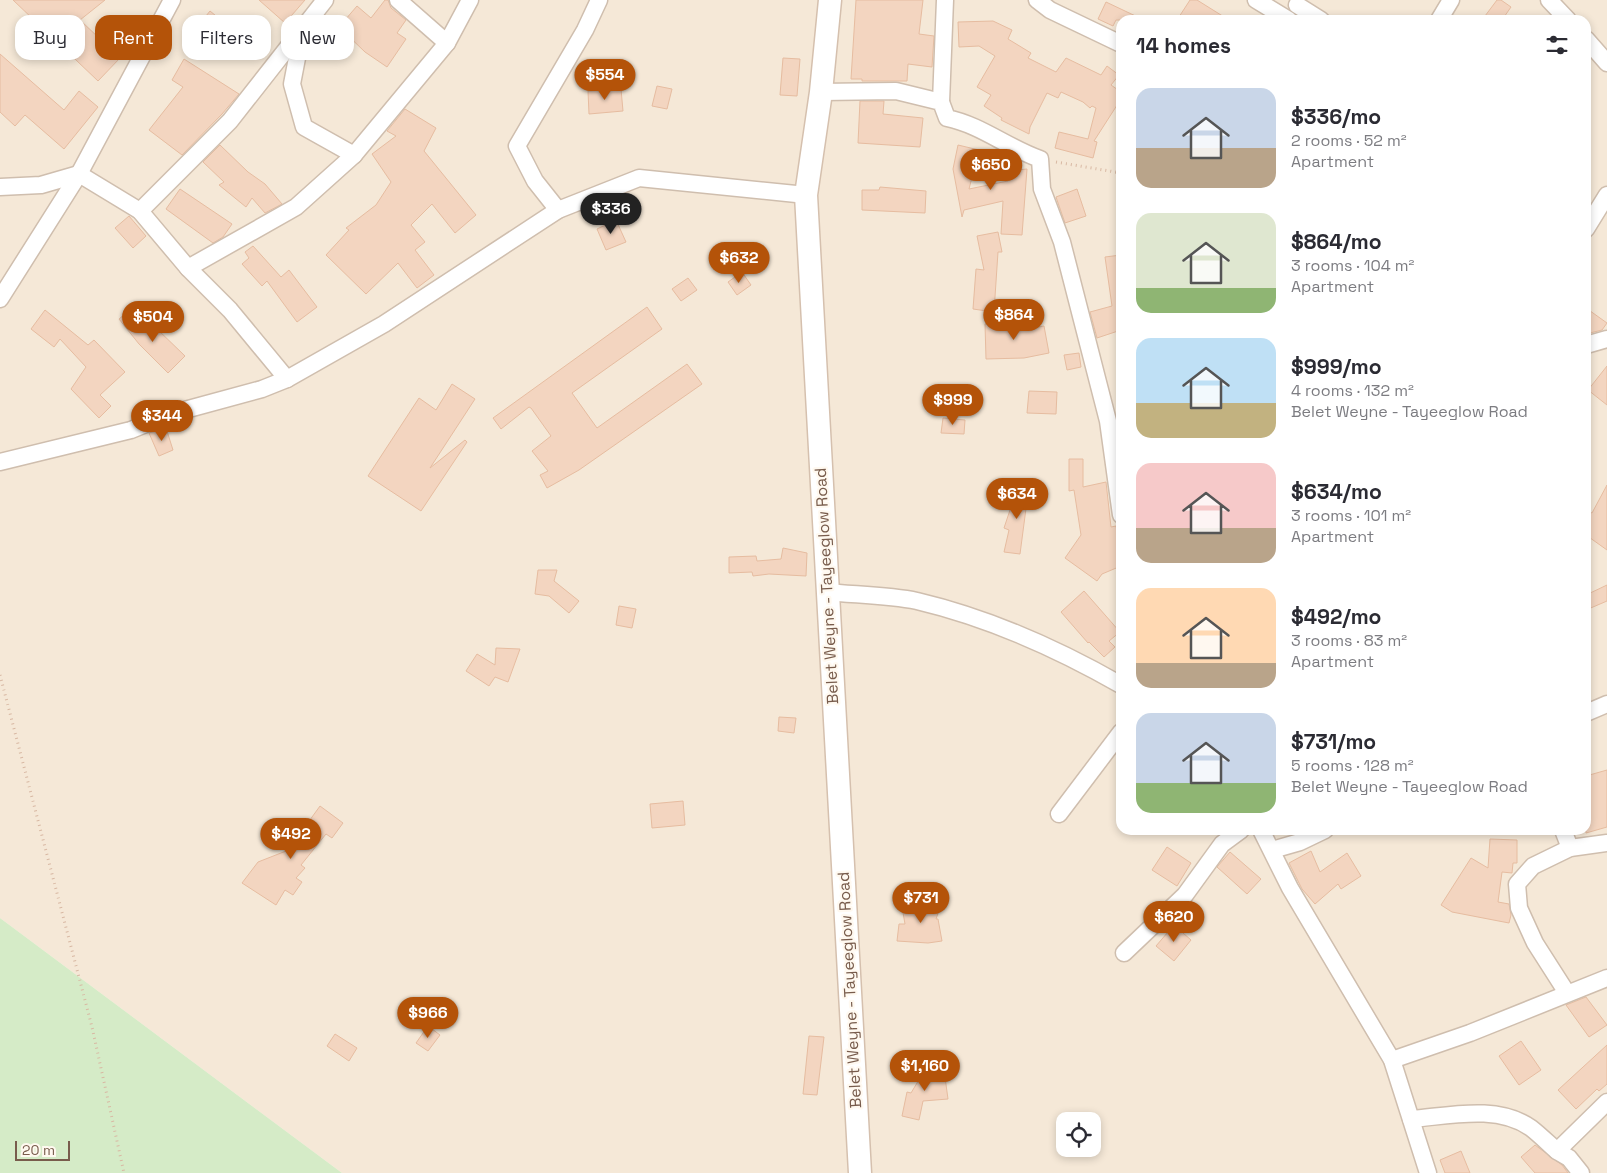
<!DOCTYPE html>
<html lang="en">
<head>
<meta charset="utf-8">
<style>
  :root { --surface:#fff; --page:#f2f2f3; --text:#2b2b33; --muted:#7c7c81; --accent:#b45309 }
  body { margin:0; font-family:"Space Grotesk",sans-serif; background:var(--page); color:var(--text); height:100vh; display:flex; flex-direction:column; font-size:19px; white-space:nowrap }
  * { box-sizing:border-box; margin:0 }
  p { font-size:16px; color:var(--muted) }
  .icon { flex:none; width:28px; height:28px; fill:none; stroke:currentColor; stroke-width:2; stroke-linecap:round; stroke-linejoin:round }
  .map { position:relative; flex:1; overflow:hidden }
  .details { position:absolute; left:1116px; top:15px; width:475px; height:820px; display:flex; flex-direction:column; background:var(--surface); border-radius:15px; box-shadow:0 2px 8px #0003 }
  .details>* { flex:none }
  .top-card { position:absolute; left:15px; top:15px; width:475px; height:45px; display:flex; gap:10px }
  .buttons { position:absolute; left:1056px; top:1112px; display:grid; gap:10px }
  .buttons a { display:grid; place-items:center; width:45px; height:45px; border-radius:10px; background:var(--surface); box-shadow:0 2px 8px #0003; font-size:25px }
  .scale { position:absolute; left:15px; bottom:12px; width:55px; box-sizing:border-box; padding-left:5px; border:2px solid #785c4c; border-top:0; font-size:14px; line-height:18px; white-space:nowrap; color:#785c4c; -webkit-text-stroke:4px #fff9f0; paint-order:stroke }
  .price { position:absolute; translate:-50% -42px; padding:0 11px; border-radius:18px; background:var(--accent); color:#fff; font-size:16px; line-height:32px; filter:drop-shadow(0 1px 2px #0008) }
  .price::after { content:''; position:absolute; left:50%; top:30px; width:15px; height:11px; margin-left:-8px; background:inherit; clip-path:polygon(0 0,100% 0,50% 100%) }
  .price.current { background:#222; color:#fff }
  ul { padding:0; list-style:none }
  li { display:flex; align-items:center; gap:15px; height:125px; padding:0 20px }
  li span { display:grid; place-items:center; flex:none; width:140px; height:100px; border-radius:15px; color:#555 }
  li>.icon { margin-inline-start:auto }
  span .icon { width:60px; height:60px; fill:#fffc; stroke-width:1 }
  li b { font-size:21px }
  h2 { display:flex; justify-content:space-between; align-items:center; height:60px; padding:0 20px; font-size:21px }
  .pill { padding:0 18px; border-radius:15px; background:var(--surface); box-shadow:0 2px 8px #0003; font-size:18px; line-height:45px }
  .pill.current { background:var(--accent); color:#fff }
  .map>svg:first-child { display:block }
  .residential { fill:#f5e8d7; fill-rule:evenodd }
  .green { fill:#d5ebc7 }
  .building { fill:#f3d5c0; stroke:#e6bca0 }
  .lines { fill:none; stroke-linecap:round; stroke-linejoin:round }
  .street-casing { stroke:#cfbeae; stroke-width:19 }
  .secondary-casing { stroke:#d5c0ae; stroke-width:25 }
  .path { stroke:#d8b8a3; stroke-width:3; stroke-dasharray:1 4; stroke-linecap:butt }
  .street { stroke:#fff; stroke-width:16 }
  .secondary { stroke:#fff; stroke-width:22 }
  .labels { text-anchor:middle; stroke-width:4.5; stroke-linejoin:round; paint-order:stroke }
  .street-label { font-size:16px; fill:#785c4c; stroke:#fff9f0 }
</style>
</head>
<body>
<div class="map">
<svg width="1607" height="1173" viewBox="0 0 1607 1173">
  <rect width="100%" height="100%" fill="#fdf5e9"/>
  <path class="residential" d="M 0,0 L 1607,0 L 1607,1173 L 342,1173 L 0,918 ZM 1121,20 L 1586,20 L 1586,830 L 1121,830 ZM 1065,1121 L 1092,1121 L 1092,1149 L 1065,1149 Z"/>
  <path class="green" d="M 0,918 L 342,1173 L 0,1173 Z"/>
  <g class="building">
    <path d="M 13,0 L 105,0 L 80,20 L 120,58 L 98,81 Z"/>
    <path d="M 259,0 L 305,0 L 285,23 Z"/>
    <path d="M 385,0 L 388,0 L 391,8 L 406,20 L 397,33 L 406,39 L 387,67 L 365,52 L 339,27 L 357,6 L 371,18 Z"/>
    <path d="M 856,0 L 923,0 L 919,34 L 934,36 L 932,67 L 908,64 L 907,81 L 862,81 L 862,79 L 851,79 Z"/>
    <path d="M 1190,0 L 1197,0 L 1229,20 L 1177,20 Z"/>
    <path d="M 1497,0 L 1501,0 L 1511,7 L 1502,20 L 1482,20 Z"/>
    <path d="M 1106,2 L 1144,20 L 1116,20 L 1113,26 L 1098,19 Z"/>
    <path d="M 210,11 L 227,25 L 216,40 L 198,26 Z"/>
    <path d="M 993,21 L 1012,30 L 1008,39 L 1031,53 L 1028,58 L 1056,72 L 1066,58 L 1101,75 L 1107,66 L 1119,75 L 1111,85 L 1121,92 L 1121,99 L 1094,141 L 1097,142 L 1093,158 L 1055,148 L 1059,132 L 1088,139 L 1096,108 L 1092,106 L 1090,108 L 1083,102 L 1061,92 L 1058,98 L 1047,93 L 1030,127 L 1029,134 L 1001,120 L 1002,118 L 984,106 L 991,95 L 977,87 L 995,56 L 979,46 L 959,47 L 958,22 Z"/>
    <path d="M 0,54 L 64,110 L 79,91 L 98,107 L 64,149 L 25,115 L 15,126 L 0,112 Z"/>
    <path d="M 783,58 L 800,59 L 797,96 L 780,95 Z"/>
    <path d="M 184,59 L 239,94 L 222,114 L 182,155 L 149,130 L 183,87 L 172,80 Z"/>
    <path d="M 657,86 L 672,89 L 667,109 L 652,106 Z"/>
    <path d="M 621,89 L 623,111 L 589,114 L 588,91 Z"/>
    <path d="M 860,101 L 884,101 L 883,114 L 923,118 L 920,147 L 858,143 Z"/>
    <path d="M 405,109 L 436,128 L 424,151 L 476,215 L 455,233 L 432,204 L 411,225 L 425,242 L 415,250 L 434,275 L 417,288 L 398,263 L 366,294 L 326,255 L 349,230 L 346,228 L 376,205 L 391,182 L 372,154 L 396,136 L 387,131 Z"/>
    <path d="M 220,145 L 248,172 L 265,184 L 282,204 L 265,213 L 252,198 L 246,207 L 219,185 L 224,182 L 203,162 Z"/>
    <path d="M 958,145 L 979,150 L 969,189 L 1008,181 L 1007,171 L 1027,169 L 1022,235 L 1001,234 L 1003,201 L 964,210 L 962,217 L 953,169 Z"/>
    <path d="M 880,187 L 926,191 L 925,213 L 862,210 L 862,190 L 879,190 Z"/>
    <path d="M 180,189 L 232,224 L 223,237 L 213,243 L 166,209 Z"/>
    <path d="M 1077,189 L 1086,216 L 1065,223 L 1056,197 Z"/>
    <path d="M 129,216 L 146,236 L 133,248 L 115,228 Z"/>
    <path d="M 616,220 L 626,242 L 606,250 L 597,229 Z"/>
    <path d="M 998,232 L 1002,252 L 998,252 L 994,312 L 973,309 L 976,269 L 984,270 L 977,236 Z"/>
    <path d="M 253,246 L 281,277 L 289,270 L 317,307 L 297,322 L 267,281 L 262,286 L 242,264 L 249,258 L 245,252 Z"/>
    <path d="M 1121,255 L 1121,309 L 1117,310 L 1121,330 L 1097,338 L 1090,312 L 1112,306 L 1105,257 Z"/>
    <path d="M 742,272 L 751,285 L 737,295 L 728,282 Z"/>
    <path d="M 688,278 L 697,290 L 681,301 L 672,289 Z"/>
    <path d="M 647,307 L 662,329 L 572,393 L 597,428 L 687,364 L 702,384 L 579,470 L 547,488 L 540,475 L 548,471 L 532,451 L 551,436 L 531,408 L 529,407 L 501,429 L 493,418 Z"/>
    <path d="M 1586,308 L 1607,323 L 1602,330 L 1590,333 L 1586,330 Z"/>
    <path d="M 45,310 L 88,345 L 94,340 L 125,372 L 100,395 L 111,406 L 99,418 L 71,389 L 86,367 L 60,339 L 54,347 L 31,329 Z"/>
    <path d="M 130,310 L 149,334 L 155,327 L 185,356 L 168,373 L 139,344 L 119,319 Z"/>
    <path d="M 1013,317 L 1017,331 L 1044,326 L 1049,353 L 1024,358 L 986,359 L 985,324 Z"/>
    <path d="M 1079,353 L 1081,367 L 1067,370 L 1064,355 Z"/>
    <path d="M 1607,366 L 1607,405 L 1588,390 Z"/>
    <path d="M 452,384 L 475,399 L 430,468 L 465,440 L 467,442 L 421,511 L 368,476 L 419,398 L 436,410 Z"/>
    <path d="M 1029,391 L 1057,392 L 1056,414 L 1027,413 Z"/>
    <path d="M 943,418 L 965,420 L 964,434 L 941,433 Z"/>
    <path d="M 166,428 L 173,450 L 159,456 L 149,433 Z"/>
    <path d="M 1069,459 L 1083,459 L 1083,487 L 1106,482 L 1111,527 L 1116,526 L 1121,553 L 1121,566 L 1102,574 L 1097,581 L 1065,558 L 1081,535 L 1074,490 L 1069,491 Z"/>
    <path d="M 1019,483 L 1032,488 L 1027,501 L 1020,554 L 1004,552 L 1009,530 L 1004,528 Z"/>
    <path d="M 1607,485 L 1607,550 L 1586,535 L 1586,510 L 1592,513 Z"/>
    <path d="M 783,548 L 807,553 L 806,576 L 769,574 L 753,576 L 752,572 L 729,573 L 729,557 L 756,556 L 757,561 L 781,559 Z"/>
    <path d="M 538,570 L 557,570 L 554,581 L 579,601 L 569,613 L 549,596 L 535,594 Z"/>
    <path d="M 1607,585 L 1607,601 L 1586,610 L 1586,595 Z"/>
    <path d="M 1084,591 L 1120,632 L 1109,641 L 1115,647 L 1104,657 L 1089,642 L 1088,643 L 1061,612 Z"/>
    <path d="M 619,606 L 636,609 L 632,628 L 616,625 Z"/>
    <path d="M 496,648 L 520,649 L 508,682 L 495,677 L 489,686 L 466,671 L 477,654 L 495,665 Z"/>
    <path d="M 779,717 L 796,718 L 794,733 L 778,731 Z"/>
    <path d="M 1607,770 L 1607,827 L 1586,833 L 1586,776 Z"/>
    <path d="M 683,801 L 685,825 L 652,828 L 650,804 Z"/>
    <path d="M 320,806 L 343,823 L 332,838 L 326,834 L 301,865 L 305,868 L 296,878 L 302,882 L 293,895 L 285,890 L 276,905 L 242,883 L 258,862 L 309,842 L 299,835 Z"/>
    <path d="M 1490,839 L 1517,840 L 1517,863 L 1513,863 L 1512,873 L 1502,872 L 1498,902 L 1509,904 L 1511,915 L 1509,923 L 1452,912 L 1441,905 L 1471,858 L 1488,868 Z"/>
    <path d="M 1167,847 L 1191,863 L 1177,886 L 1152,870 Z"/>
    <path d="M 1311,851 L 1320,872 L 1347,853 L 1361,876 L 1341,889 L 1338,884 L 1315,904 L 1302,889 L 1289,863 Z"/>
    <path d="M 1230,852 L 1261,879 L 1247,894 L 1217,867 Z"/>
    <path d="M 942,902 L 936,919 L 938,919 L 942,941 L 928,943 L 897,941 L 899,924 L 905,924 L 902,907 Z"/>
    <path d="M 1174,925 L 1191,940 L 1174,961 L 1156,946 Z"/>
    <path d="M 1586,997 L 1607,1025 L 1589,1037 L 1566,1005 Z"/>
    <path d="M 428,1026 L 440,1035 L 428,1051 L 416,1043 Z"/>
    <path d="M 335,1034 L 357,1048 L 349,1061 L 327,1046 Z"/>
    <path d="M 809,1036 L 824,1037 L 817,1095 L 803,1094 Z"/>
    <path d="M 1521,1041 L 1541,1070 L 1519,1085 L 1499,1056 Z"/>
    <path d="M 1607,1045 L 1607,1084 L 1599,1091 L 1597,1089 L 1576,1109 L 1558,1090 Z"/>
    <path d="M 929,1063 L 931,1064 L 929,1072 L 944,1070 L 948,1099 L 923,1101 L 919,1120 L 902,1116 L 907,1092 L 911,1093 Z"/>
    <path d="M 1535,1145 L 1562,1165 L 1568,1173 L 1535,1173 L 1521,1157 Z"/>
    <path d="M 1461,1151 L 1470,1173 L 1445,1173 L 1440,1160 Z"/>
  </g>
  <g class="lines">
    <defs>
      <g id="street">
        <path d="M 398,0 L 447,43 L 470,0"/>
        <path d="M 1037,0 L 1050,10 L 1121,44"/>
        <path d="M 1256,0 L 1289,20"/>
        <path d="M 1549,0 L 1568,20"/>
        <path d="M 1297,5 L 1321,20"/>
        <path d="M 1439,20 L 1451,0"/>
        <path d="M 302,32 L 292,84 L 304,127 L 354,155"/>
        <path d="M 1586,39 L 1607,63"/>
        <path d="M 821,92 L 896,91 L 941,102 L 947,118 C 981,125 1008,148 1040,159 L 1042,189 L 1062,242 L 1108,421 L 1121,515"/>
        <path d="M 941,102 L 945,0"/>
        <path d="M 0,187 L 41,185 L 79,174 L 140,211 L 188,268 L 230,310 L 287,379"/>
        <path d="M 558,210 L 535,181 L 517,146 L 585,30 L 599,0"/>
        <path d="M 140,211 L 230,121 L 325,0"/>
        <path d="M 1586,229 L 1607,195"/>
        <path d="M 188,268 L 296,207 L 354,155 L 447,43"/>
        <path d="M 0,299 L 79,174 L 172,0"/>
        <path d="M 1586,345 L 1607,339"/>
        <path d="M 0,462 L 131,430 L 170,414 L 262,389 L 287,379 L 384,324 L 558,210 L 639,178 L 806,195"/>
        <path d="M 826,592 C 856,595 888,595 917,601 C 989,618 1058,649 1121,685"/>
        <path d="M 1586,713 L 1607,704"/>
        <path d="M 1059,814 L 1121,732"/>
        <path d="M 1261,830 L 1290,888 L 1392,1060 L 1428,1173"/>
        <path d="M 1563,830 L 1570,848"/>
        <path d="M 1272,850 L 1300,842 L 1325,830"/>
        <path d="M 1124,953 L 1185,895 L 1222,844 L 1241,830"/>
        <path d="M 1567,993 L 1535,943 L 1519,908 L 1517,884 L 1533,866 L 1570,848 L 1607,843"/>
        <path d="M 1392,1060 L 1470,1033 L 1607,978"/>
        <path d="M 1411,1119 C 1449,1116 1497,1104 1531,1128 C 1540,1135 1548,1143 1557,1151 L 1607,1102"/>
        <path d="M 1557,1151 L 1569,1158 L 1581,1173"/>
      </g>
      <path id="secondary" d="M 830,0 L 821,92 L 806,195 L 860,1173"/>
    </defs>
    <use href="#street" class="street-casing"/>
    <use href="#secondary" class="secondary-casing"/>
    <g class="path">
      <path d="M 1056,162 L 1121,173"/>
      <path d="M 0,675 L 92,1027 L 124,1173"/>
    </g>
    <use href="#street" class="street"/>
    <use href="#secondary" class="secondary"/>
  </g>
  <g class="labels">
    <g class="street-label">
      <text transform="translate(826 586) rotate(-93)" y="6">Belet Weyne - Tayeeglow Road</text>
      <text transform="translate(849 990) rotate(-93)" y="6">Belet Weyne - Tayeeglow Road</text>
    </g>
  </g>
</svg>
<div class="buttons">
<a><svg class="icon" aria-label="locate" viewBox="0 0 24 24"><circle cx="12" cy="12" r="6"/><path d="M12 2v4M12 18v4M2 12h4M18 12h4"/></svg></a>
</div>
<div class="scale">20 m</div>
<b class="price" style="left:605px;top:101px">$554</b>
<b class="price" style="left:991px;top:191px">$650</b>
<b class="price current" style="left:611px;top:235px">$336</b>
<b class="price" style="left:739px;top:284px">$632</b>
<b class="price" style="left:1014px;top:341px">$864</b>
<b class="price" style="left:153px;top:343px">$504</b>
<b class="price" style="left:953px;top:426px">$999</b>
<b class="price" style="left:162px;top:442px">$344</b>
<b class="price" style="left:1017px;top:520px">$634</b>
<b class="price" style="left:291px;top:860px">$492</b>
<b class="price" style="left:921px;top:924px">$731</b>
<b class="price" style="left:1174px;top:943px">$620</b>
<b class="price" style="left:428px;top:1039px">$966</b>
<b class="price" style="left:925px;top:1092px">$1,160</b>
<div class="top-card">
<a class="pill">Buy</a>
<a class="pill current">Rent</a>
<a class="pill">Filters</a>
<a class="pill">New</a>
</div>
<section class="details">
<h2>14 homes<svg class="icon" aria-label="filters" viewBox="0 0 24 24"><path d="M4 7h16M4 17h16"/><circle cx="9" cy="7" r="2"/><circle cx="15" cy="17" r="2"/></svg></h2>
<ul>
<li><span style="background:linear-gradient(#c9d6e8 60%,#b9a48a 0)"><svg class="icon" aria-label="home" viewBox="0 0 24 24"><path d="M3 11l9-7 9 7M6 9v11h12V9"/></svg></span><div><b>$336/mo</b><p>2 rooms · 52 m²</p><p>Apartment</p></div></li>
<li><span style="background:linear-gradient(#dfe7d0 75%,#8fb573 0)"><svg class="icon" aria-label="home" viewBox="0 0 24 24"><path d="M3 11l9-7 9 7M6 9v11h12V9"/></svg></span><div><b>$864/mo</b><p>3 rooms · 104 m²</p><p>Apartment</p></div></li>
<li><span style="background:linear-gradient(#bfe0f5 65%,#c2b280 0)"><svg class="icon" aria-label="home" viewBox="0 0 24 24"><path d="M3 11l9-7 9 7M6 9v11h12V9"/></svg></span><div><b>$999/mo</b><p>4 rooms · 132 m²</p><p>Belet Weyne - Tayeeglow Road</p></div></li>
<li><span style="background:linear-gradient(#f6c9c9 65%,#b9a48a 0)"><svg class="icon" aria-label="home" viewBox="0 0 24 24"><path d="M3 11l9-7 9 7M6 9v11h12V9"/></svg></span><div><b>$634/mo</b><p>3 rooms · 101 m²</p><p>Apartment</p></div></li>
<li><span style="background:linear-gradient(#ffd9b3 75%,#b9a48a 0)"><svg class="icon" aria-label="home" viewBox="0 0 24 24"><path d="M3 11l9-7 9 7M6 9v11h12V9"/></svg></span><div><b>$492/mo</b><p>3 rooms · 83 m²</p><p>Apartment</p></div></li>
<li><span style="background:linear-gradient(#c9d6e8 70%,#8fb573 0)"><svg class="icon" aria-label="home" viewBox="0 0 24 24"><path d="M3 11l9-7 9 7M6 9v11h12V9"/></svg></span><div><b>$731/mo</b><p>5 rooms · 128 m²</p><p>Belet Weyne - Tayeeglow Road</p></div></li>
</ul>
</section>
</div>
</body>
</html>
